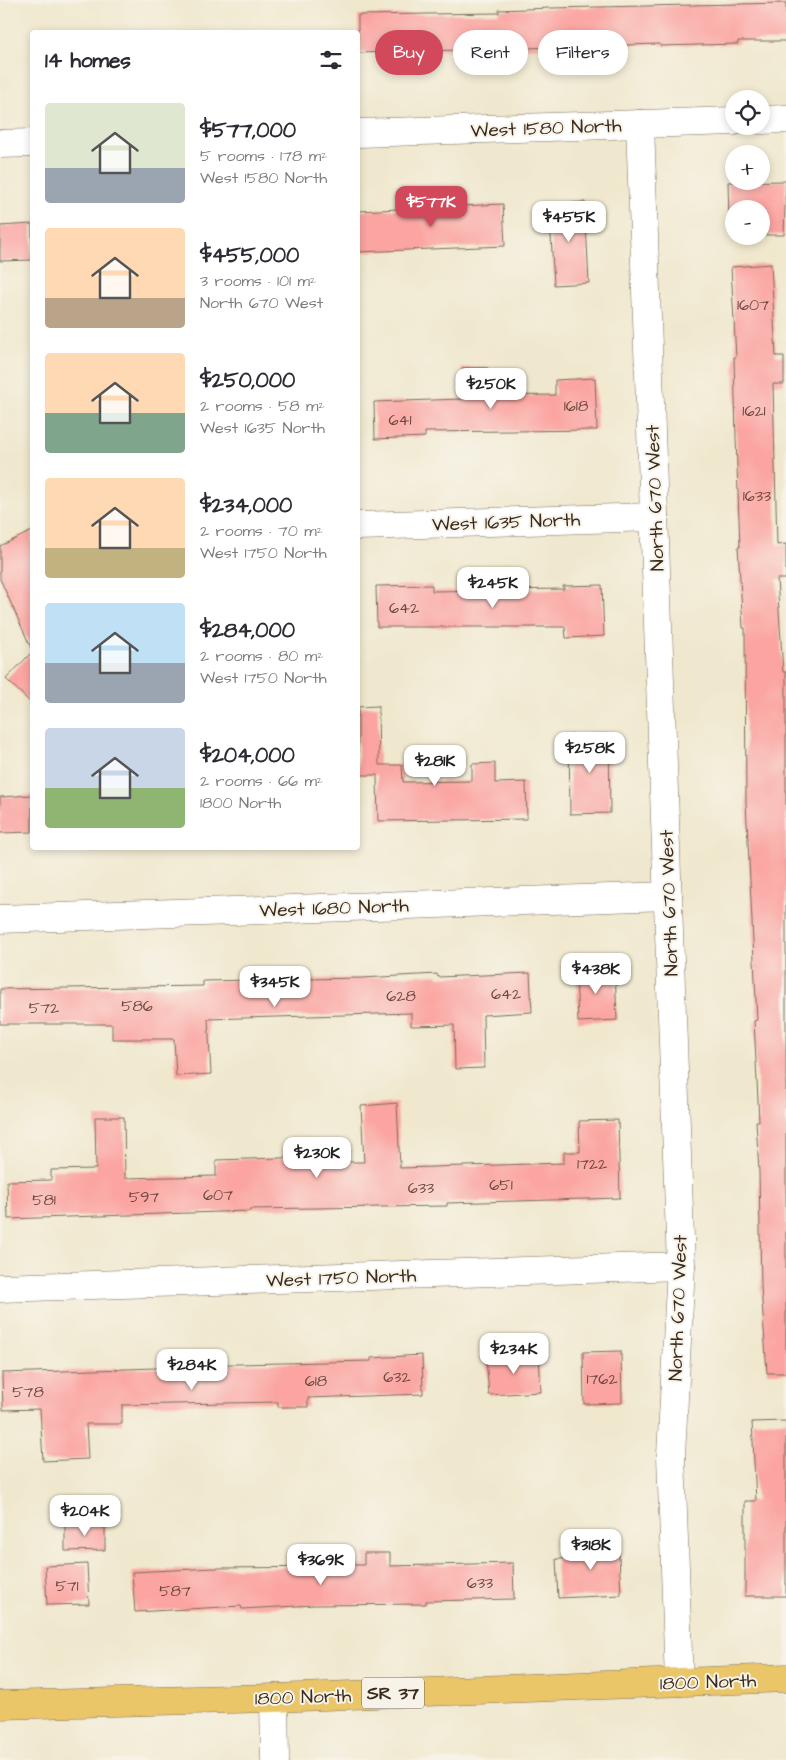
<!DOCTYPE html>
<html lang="en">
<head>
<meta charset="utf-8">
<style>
  :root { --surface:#fff; --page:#f2f2f3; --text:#2b2b33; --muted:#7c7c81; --accent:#d1495b }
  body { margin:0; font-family:"Architects Daughter",sans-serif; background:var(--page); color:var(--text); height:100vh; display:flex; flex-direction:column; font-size:19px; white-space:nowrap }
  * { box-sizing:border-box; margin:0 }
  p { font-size:16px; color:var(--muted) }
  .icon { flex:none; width:28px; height:28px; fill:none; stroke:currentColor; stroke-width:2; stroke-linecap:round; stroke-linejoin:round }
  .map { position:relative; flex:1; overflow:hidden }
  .details { position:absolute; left:30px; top:30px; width:330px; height:820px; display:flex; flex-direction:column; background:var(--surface); border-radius:5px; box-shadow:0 2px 8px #0003 }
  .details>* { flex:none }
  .top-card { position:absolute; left:375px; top:30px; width:335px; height:45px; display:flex; gap:10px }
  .fabs { position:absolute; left:725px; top:90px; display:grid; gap:10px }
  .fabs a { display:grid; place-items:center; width:45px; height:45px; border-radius:50%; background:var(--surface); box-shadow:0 2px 8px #0003; font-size:25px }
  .price { position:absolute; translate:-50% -42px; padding:0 11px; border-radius:10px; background:#fff; color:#222; font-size:16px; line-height:32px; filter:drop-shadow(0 1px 2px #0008) }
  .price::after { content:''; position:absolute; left:50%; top:30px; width:15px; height:11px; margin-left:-8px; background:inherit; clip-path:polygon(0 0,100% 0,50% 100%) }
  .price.current { background:var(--accent); color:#fff }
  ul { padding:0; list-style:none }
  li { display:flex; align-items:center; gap:15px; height:125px; padding:0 15px }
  li span { display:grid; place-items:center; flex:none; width:140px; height:100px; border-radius:5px; color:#555 }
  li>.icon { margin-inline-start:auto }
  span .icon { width:60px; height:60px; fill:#fffc; stroke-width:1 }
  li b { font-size:21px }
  h2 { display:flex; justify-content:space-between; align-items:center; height:60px; padding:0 15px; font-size:21px }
  .pill { padding:0 18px; border-radius:22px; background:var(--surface); box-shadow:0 2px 8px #0003; font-size:18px; line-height:45px }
  .pill.current { background:var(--accent); color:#fff }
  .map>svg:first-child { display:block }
  .building { fill:#fba4a1 }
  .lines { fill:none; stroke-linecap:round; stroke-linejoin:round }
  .minor-casing { stroke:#7a6c5c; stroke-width:29 }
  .major-casing { stroke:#7a6c5c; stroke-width:29 }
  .minor { stroke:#fff; stroke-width:28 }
  .major { stroke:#eac669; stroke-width:28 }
  .labels { text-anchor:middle; stroke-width:4; stroke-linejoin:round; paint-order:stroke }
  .number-label { font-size:16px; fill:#6b483f }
  .shield { fill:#f7f3e8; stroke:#73665b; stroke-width:1 }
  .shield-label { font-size:18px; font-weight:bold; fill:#3b2a1e }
  .street-label { font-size:19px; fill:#3b2a1e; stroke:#f7f3e8 }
</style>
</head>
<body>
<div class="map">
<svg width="786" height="1760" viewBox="0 0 786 1760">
  <rect width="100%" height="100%" fill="#f7f3e8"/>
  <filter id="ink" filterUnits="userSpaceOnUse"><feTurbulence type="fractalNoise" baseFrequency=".02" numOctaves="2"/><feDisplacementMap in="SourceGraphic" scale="10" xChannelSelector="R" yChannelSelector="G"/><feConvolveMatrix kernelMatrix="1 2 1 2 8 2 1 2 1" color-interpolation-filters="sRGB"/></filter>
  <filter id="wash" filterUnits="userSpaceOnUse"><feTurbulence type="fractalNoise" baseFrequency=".0096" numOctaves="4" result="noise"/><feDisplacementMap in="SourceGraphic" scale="20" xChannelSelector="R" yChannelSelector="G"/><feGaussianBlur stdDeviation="1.12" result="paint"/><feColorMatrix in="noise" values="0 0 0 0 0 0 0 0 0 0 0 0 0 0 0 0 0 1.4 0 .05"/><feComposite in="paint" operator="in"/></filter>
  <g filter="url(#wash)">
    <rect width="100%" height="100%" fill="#f0e8ce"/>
    <g id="blocks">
      <g class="building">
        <path d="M 786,3 L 786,41 L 738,41 L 738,44 L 660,46 L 660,44 L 358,53 L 358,15 L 499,13 L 499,10 L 551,8 Z"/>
        <path d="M 786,181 L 784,235 L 761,235 L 761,209 L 734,209 L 734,220 L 729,220 L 728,182 Z"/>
        <path d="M 585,202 L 589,283 L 554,285 L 549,204 Z"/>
        <path d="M 503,204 L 505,246 L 358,252 L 358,211 Z"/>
        <path d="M 32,224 L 32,260 L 0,261 L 0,226 Z"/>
        <path d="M 771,264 L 776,356 L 784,356 L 784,384 L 773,384 L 777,545 L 786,544 L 786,579 L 777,579 L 783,672 L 786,672 L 786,1373 L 767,1373 L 761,1287 L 759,1172 L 756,1121 L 759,1121 L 754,1021 L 757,1020 L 746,802 L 745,628 L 743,628 L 738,547 L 740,547 L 736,438 L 734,357 L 736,357 L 731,267 Z"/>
        <path d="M 462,368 L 488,368 L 488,396 L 555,395 L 555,380 L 595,378 L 597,430 L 425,432 L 425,437 L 375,439 L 374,402 L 462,399 Z"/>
        <path d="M 32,531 L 32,650 L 0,579 L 0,546 Z"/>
        <path d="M 432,585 L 432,591 L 564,589 L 563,586 L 602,585 L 604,636 L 566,638 L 565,627 L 377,627 L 376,586 Z"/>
        <path d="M 32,652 L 32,704 L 6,679 Z"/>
        <path d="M 378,706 L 379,765 L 402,765 L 403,782 L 472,781 L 472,764 L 495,763 L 495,783 L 526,782 L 527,819 L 378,821 L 377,775 L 358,775 L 358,707 Z"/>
        <path d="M 609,734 L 610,813 L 570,814 L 569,735 Z"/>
        <path d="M 32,795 L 32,832 L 0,833 L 0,797 Z"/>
        <path d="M 615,969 L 617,1020 L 578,1022 L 576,970 Z"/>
        <path d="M 530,973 L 532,1012 L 483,1015 L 484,1068 L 455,1069 L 454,1025 L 411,1026 L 411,1013 L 208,1019 L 211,1074 L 176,1076 L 174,1039 L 112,1039 L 112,1024 L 0,1024 L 0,989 L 203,986 L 203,981 L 362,978 L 437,974 L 438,977 Z"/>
        <path d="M 397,1103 L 400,1168 L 564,1163 L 564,1152 L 580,1152 L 579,1121 L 618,1120 L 620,1198 L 447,1203 L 447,1206 L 250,1209 L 250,1211 L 8,1219 L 7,1181 L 51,1180 L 51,1170 L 96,1169 L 95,1117 L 124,1117 L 125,1178 L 216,1176 L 216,1160 L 310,1157 L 310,1162 L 364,1162 L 361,1106 Z"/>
        <path d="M 621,1351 L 622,1403 L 584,1404 L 583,1352 Z"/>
        <path d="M 422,1355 L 423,1394 L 308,1398 L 308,1407 L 278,1407 L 278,1402 L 122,1405 L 122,1424 L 86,1424 L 88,1459 L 43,1461 L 40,1409 L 3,1410 L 2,1373 L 187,1367 L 187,1362 L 220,1361 L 220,1364 L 238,1364 L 371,1361 L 371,1358 Z"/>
        <path d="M 539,1355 L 541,1392 L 489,1395 L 486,1358 Z"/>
        <path d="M 786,1421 L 786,1596 L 745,1596 L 745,1501 L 756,1501 L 752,1422 Z"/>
        <path d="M 65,1523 L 105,1523 L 105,1550 L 65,1551 Z"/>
        <path d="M 618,1537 L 621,1595 L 558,1598 L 556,1559 L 584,1558 L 584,1539 Z"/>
        <path d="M 364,1553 L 390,1553 L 390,1566 L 513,1563 L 514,1599 L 426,1601 L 426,1604 L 315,1605 L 242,1609 L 241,1606 L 135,1612 L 132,1572 L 215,1568 L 345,1567 L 345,1565 L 364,1565 Z"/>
        <path d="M 87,1564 L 89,1604 L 47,1605 L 45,1566 Z"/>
      </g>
    </g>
  </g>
  <g filter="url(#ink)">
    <use href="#blocks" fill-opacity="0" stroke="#7a6c5c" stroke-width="1"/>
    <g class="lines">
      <defs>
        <g id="minor">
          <path d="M 761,120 L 786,119"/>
          <path d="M 640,124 L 681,1266 L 671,1455 L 679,1682"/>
          <path d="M 358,133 L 734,121"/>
          <path d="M 0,144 L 32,143"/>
          <path d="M 358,526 L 654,517"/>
          <path d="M 0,919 L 668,896"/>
          <path d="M 0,1288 L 681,1266"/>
          <path d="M 274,1698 L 275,1760"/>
        </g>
        <path id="major" d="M 0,1705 L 274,1698 L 786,1678"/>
      </defs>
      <use href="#minor" class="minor-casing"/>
      <use href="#major" class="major-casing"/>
      <use href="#minor" class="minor"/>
      <use href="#major" class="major"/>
    </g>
  </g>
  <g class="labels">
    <g class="number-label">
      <text x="753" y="310">1607</text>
      <text x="576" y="411">1618</text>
      <text x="754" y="416">1621</text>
      <text x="400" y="425">641</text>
      <text x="757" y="501">1633</text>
      <text x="404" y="613">642</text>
      <text x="506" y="999">642</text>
      <text x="401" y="1001">628</text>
      <text x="137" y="1011">586</text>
      <text x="44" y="1013">572</text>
      <text x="592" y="1169">1722</text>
      <text x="501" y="1190">651</text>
      <text x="421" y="1193">633</text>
      <text x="218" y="1200">607</text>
      <text x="144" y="1202">597</text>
      <text x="44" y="1205">581</text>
      <text x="397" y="1382">632</text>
      <text x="602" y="1384">1762</text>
      <text x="316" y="1386">618</text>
      <text x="28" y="1397">578</text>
      <text x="480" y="1588">633</text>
      <text x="67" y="1591">571</text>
      <text x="175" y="1596">587</text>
    </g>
    <rect class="shield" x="362" y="1677.5" width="62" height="31" rx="4"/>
    <g class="shield-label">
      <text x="393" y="1699">SR 37</text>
    </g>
    <g class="street-label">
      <text transform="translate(546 127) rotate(-2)" y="7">West 1580 North</text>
      <text transform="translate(654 498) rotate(-92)" y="7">North 670 West</text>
      <text transform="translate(506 521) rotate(-2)" y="7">West 1635 North</text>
      <text transform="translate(668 903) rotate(-92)" y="7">North 670 West</text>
      <text transform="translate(334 907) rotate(-2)" y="7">West 1680 North</text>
      <text transform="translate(341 1277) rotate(-2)" y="7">West 1750 North</text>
      <text transform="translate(677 1308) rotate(-88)" y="7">North 670 West</text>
      <text transform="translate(708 1681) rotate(-2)" y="7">1800 North</text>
      <text transform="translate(303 1696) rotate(-2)" y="7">1800 North</text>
    </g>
  </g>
</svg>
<div class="fabs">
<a><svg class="icon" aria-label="locate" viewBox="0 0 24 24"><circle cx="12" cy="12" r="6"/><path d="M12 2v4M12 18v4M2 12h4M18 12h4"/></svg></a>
<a>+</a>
<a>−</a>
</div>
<b class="price current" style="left:431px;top:228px">$577K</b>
<b class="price" style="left:569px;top:243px">$455K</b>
<b class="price" style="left:491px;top:410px">$250K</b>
<b class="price" style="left:493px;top:609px">$245K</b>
<b class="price" style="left:590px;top:774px">$258K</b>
<b class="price" style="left:435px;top:787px">$281K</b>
<b class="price" style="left:596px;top:995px">$438K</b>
<b class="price" style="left:275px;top:1008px">$345K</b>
<b class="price" style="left:317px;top:1179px">$230K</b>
<b class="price" style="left:514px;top:1375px">$234K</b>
<b class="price" style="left:192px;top:1391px">$284K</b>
<b class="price" style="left:85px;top:1537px">$204K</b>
<b class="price" style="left:591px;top:1571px">$318K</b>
<b class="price" style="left:321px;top:1586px">$369K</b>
<div class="top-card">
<a class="pill current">Buy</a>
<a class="pill">Rent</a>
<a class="pill">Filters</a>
</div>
<section class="details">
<h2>14 homes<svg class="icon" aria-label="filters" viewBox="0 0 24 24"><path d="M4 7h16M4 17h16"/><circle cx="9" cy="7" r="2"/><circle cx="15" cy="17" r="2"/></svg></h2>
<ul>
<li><span style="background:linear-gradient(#dfe7d0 65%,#9aa5b1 0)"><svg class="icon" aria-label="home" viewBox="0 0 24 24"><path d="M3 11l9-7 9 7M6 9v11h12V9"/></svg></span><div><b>$577,000</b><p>5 rooms · 178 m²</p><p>West 1580 North</p></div></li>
<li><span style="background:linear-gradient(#ffd9b3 70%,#b9a48a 0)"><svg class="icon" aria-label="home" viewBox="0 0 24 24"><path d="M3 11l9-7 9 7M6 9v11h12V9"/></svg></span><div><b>$455,000</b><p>3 rooms · 101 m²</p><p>North 670 West</p></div></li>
<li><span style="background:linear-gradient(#ffd9b3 60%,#7fa58c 0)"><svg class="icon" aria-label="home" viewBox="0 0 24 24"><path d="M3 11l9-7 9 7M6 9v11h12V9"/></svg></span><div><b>$250,000</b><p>2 rooms · 58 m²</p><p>West 1635 North</p></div></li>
<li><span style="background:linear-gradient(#ffd9b3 70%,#c2b280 0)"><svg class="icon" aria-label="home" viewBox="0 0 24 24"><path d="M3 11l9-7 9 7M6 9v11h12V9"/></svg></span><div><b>$234,000</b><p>2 rooms · 70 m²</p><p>West 1750 North</p></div></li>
<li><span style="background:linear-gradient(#bfe0f5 60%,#9aa5b1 0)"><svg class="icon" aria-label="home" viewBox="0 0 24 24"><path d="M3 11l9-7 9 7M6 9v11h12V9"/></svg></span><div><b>$284,000</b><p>2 rooms · 80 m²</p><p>West 1750 North</p></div></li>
<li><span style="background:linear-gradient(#c9d6e8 60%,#8fb573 0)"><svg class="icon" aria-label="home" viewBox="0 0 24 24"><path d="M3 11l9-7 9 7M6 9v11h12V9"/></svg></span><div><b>$204,000</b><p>2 rooms · 66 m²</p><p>1800 North</p></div></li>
</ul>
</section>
</div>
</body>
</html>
